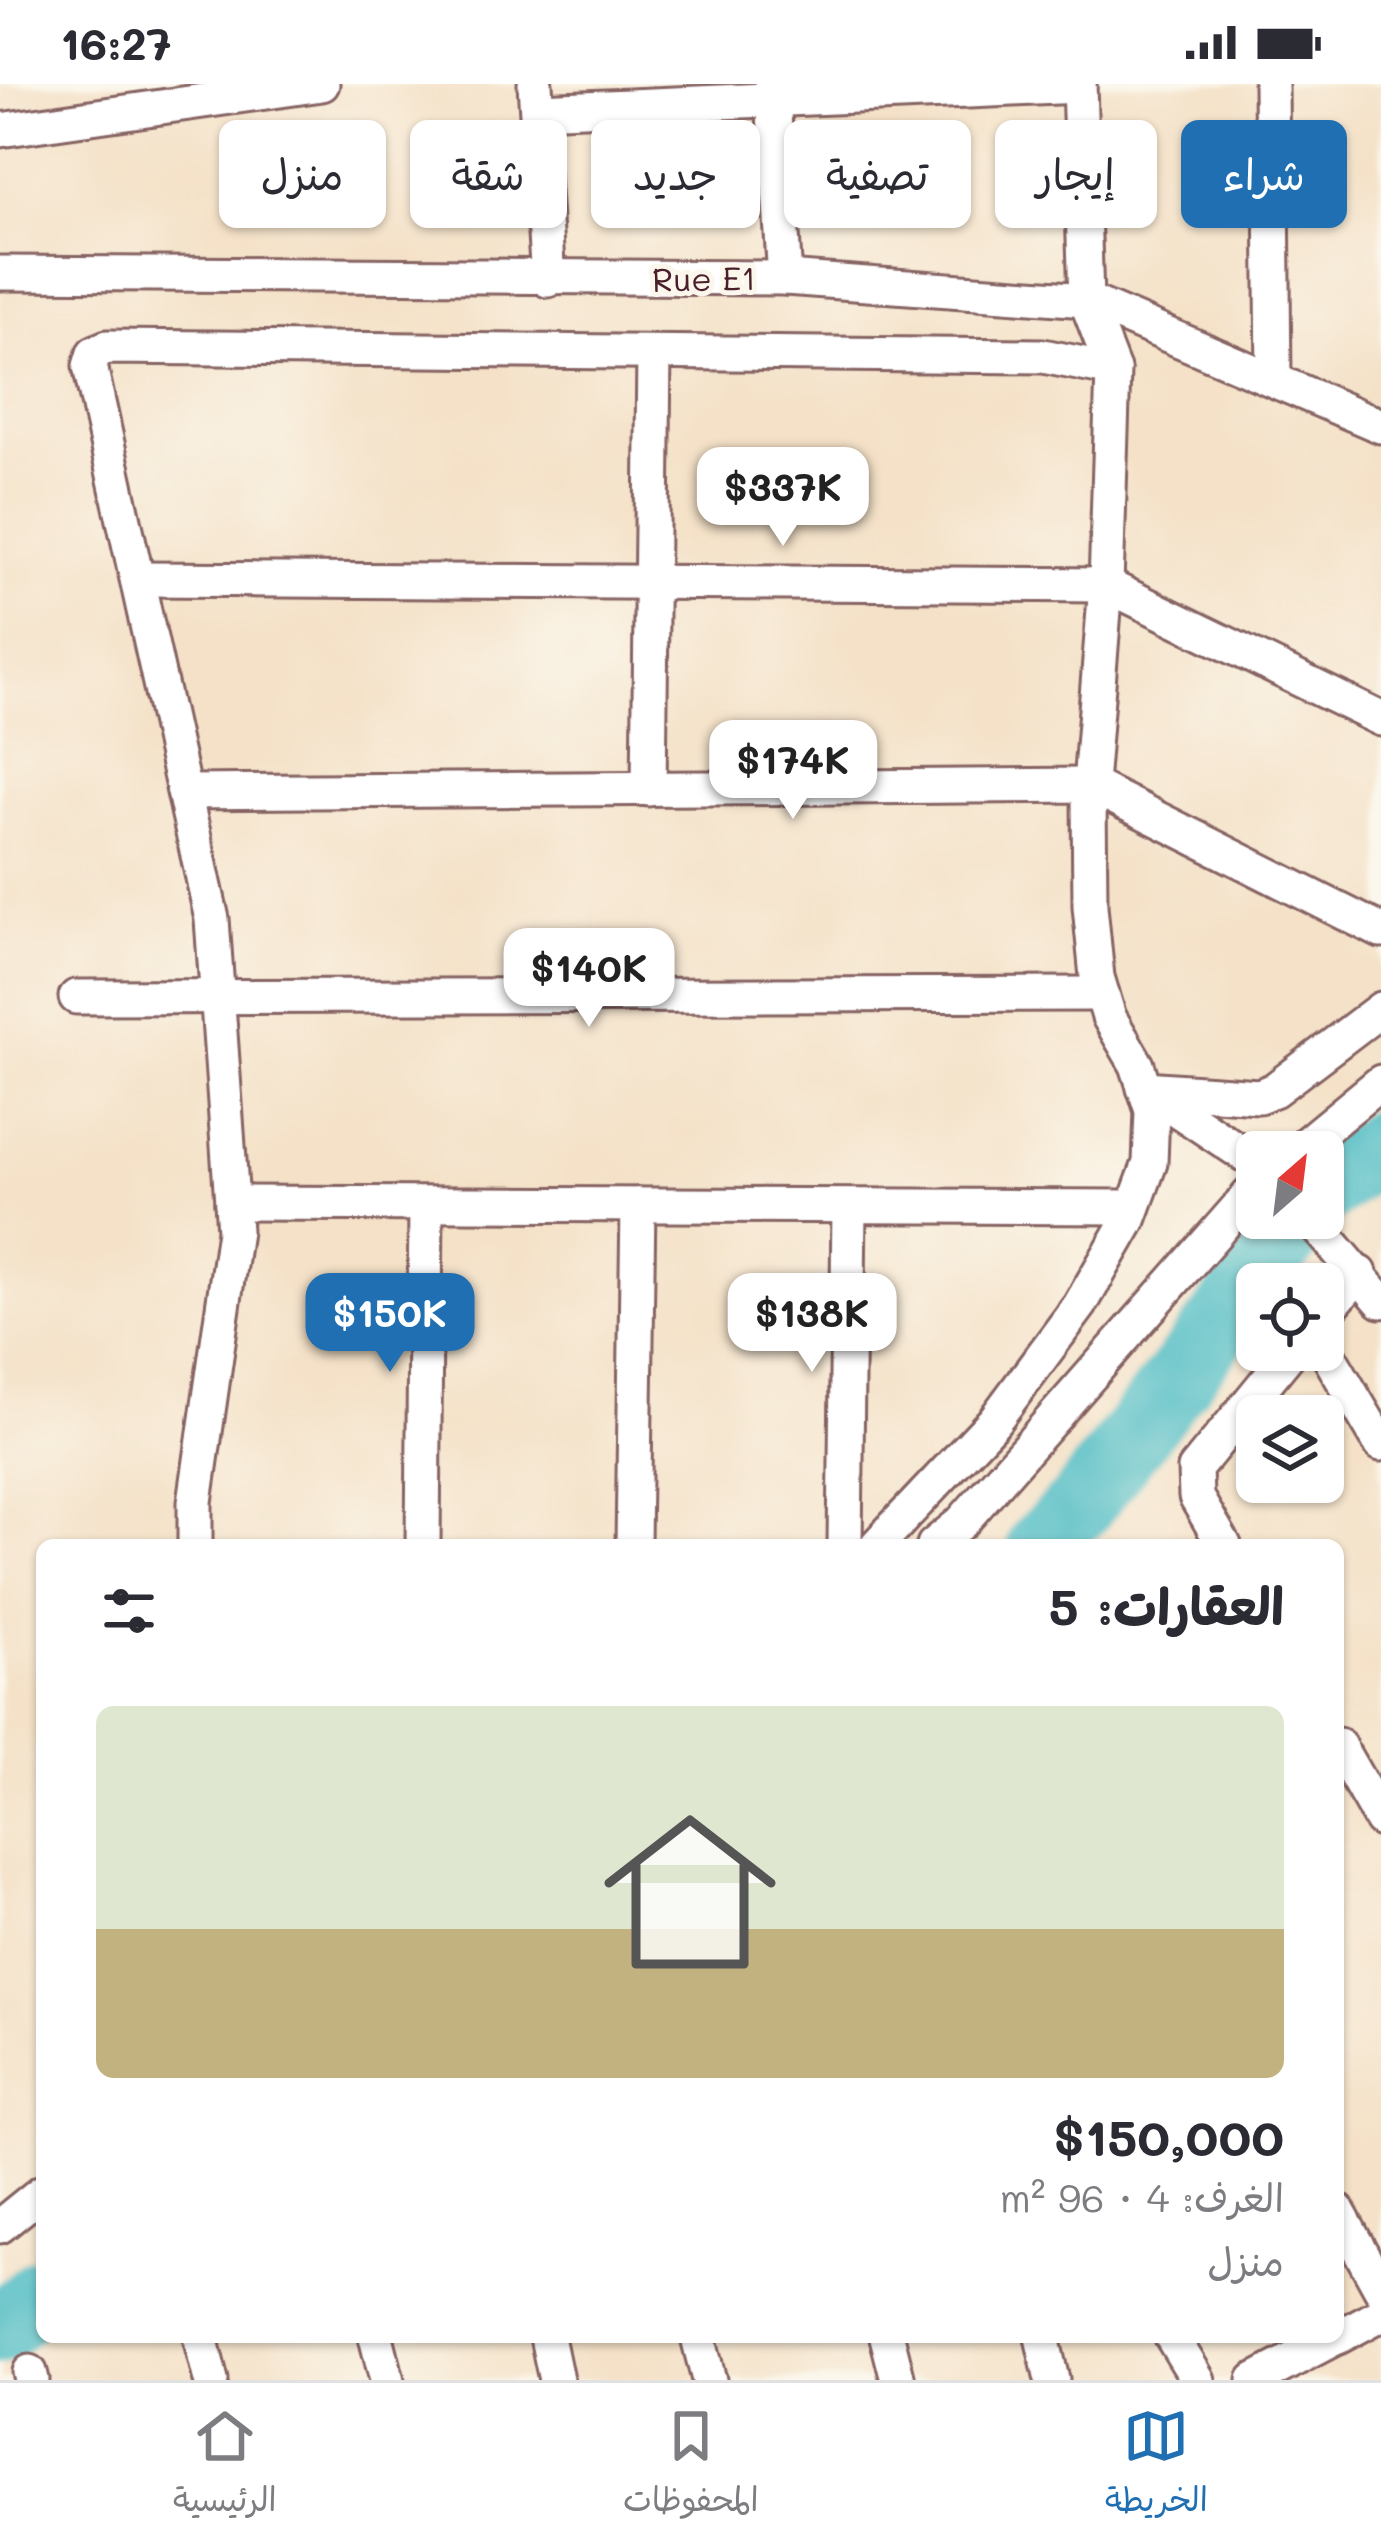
<!DOCTYPE html>
<html lang="ar">
<head>
<meta charset="utf-8">
<style>
  :root { --surface:#fff; --page:#f2f2f3; --text:#2b2b33; --muted:#7c7c81; --line:#e1e1e2; --accent:#1f6fb2 }
  body { margin:0; font-family:Mali,"Playpen Sans Arabic",sans-serif; background:var(--page); color:var(--text); direction:rtl; height:100vh; display:flex; flex-direction:column; font-size:45px; white-space:nowrap }
  * { box-sizing:border-box; margin:0 }
  p { font-size:39px; color:var(--muted) }
  .icon { flex:none; width:66px; height:66px; fill:none; stroke:currentColor; stroke-width:2; stroke-linecap:round; stroke-linejoin:round }
  .map { position:relative; flex:1; overflow:hidden; direction:ltr }
  .drawer { position:absolute; left:36px; top:1455px; width:1308px; height:804px; display:flex; flex-direction:column; background:var(--surface); border-radius:18px; box-shadow:0 3px 9px #0004; direction:rtl }
  .drawer>* { flex:none }
  .guide { position:absolute; left:36px; top:36px; width:1311px; height:108px; direction:rtl; display:flex; gap:24px }
  .needle { width:78px; rotate:28deg }
  .controls { position:absolute; left:1236px; top:1047px; display:grid; gap:24px }
  .controls a { display:grid; place-items:center; width:108px; height:108px; border-radius:18px; background:var(--surface); box-shadow:0 3px 9px #0004; font-size:60px }
  .price { position:absolute; translate:-50% -102px; padding:0 27px; border-radius:24px; background:#fff; color:#222; font-size:39px; line-height:78px; filter:drop-shadow(0 3px 6px #0008) }
  .price::after { content:''; position:absolute; left:50%; top:72px; width:36px; height:27px; margin-left:-18px; background:inherit; clip-path:polygon(0 0,100% 0,50% 100%) }
  .price.current { background:var(--accent); color:#fff }
  ul { padding:0; list-style:none }
  li { display:grid; align-content:center; gap:24px; height:636px; padding:0 60px }
  li+li { border-top:3px solid var(--line) }
  li span { display:grid; place-items:center; height:372px; border-radius:18px; color:#555 }
  li>.icon { margin-inline-start:auto }
  span .icon { width:216px; height:216px; fill:#fffc; stroke-width:1 }
  li b { font-size:51px }
  h2 { display:flex; justify-content:space-between; align-items:center; height:144px; padding:0 60px; font-size:51px }
  .chip { padding:0 42px; border-radius:18px; background:var(--surface); box-shadow:0 3px 9px #0004; font-size:42px; line-height:108px }
  .chip.current { background:var(--accent); color:#fff }
  .status { display:flex; justify-content:space-between; align-items:center; height:84px; padding:0 60px; background:var(--surface); direction:ltr }
  .status svg { height:33px; fill:currentColor }
  .dock { display:flex; justify-content:space-around; align-items:center; height:168px; border-top:3px solid var(--line); background:var(--surface); font-size:33px; color:var(--muted) }
  .dock a { display:grid; justify-items:center; gap:6px }
  .dock .current { color:var(--accent) }
  .map>svg:first-child { display:block }
  .lines { fill:none; stroke-linecap:round; stroke-linejoin:round }
  .river { stroke:#4ebcc4; stroke-width:69 }
  .street-casing { stroke:#866362; stroke-width:39 }
  .street { stroke:#fff; stroke-width:33 }
  .labels { text-anchor:middle; stroke-width:10; stroke-linejoin:round; paint-order:stroke }
  .street-label { font-size:33px; fill:#4a1f2b; stroke:#fbf7ec }
</style>
</head>
<body>
<div class="status"><b>16:27</b><svg viewBox="0 0 49 12"><path d="M0 12V9h3v3zM5 12V6h3v6zM10 12V3h3v9zM15 12V0h3v12zM26 1h20v11H26zM47 4h2v5h-2z"/></svg></div>
<div class="map">
<svg width="1381" height="2296" viewBox="0 0 1381 2296">
  <rect width="100%" height="100%" fill="#fbf7ec"/>
  <filter id="ink" filterUnits="userSpaceOnUse"><feTurbulence type="fractalNoise" baseFrequency=".00833" numOctaves="2"/><feDisplacementMap in="SourceGraphic" scale="24" xChannelSelector="R" yChannelSelector="G"/><feConvolveMatrix kernelMatrix="1 2 1 2 8 2 1 2 1" color-interpolation-filters="sRGB"/></filter>
  <filter id="wash" filterUnits="userSpaceOnUse"><feTurbulence type="fractalNoise" baseFrequency=".004" numOctaves="4" result="noise"/><feDisplacementMap in="SourceGraphic" scale="48" xChannelSelector="R" yChannelSelector="G"/><feGaussianBlur stdDeviation="2.7" result="paint"/><feColorMatrix in="noise" values="0 0 0 0 0 0 0 0 0 0 0 0 0 0 0 0 0 1.4 0 .05"/><feComposite in="paint" operator="in"/></filter>
  <g filter="url(#wash)">
    <rect width="100%" height="100%" fill="#f4e1c7"/>
    <g class="lines">
      <g class="river">
        <path d="M 1323,1108 L 1381,1059"/>
        <path d="M 1041,1461 L 1081,1421 L 1302,1134"/>
        <path d="M 0,2246 L 42,2207"/>
      </g>
    </g>
  </g>
  <g filter="url(#ink)">
    <g class="lines">
      <defs>
        <g id="street">
          <path d="M 535,0 L 548,196"/>
          <path d="M 772,0 L 785,194"/>
          <path d="M 1271,0 L 1274,295"/>
          <path d="M 538,26 L 1079,2"/>
          <path d="M 0,46 L 322,0"/>
          <path d="M 0,189 L 785,194 L 1086,216 L 1381,342"/>
          <path d="M 138,495 L 1106,501 L 1381,635"/>
          <path d="M 649,705 L 654,269"/>
          <path d="M 186,708 L 1090,701 L 1381,847"/>
          <path d="M 76,913 L 1102,910"/>
          <path d="M 1144,1004 L 1259,1012 L 1274,1006 L 1381,925"/>
          <path d="M 1149,1007 L 1257,1079"/>
          <path d="M 1296,1068 L 1381,998"/>
          <path d="M 232,1119 L 1133,1123"/>
          <path d="M 1310,1134 L 1381,1217"/>
          <path d="M 1323,1231 L 1360,1189"/>
          <path d="M 1323,1262 L 1381,1360"/>
          <path d="M 195,1461 L 195,1418 L 234,1147 L 212,835 L 90,282 L 94,269 L 107,263 L 1043,272 L 1113,286"/>
          <path d="M 423,1461 L 426,1121"/>
          <path d="M 633,1461 L 638,1121"/>
          <path d="M 845,1461 L 849,1123"/>
          <path d="M 877,1461 L 994,1337 L 1080,1221 L 1129,1136 L 1150,1079 L 1152,1027 L 1137,981 L 1109,933 L 1097,893 L 1090,822 L 1089,713 L 1106,501 L 1113,286 L 1086,216 L 1079,0"/>
          <path d="M 934,1461 L 961,1439 L 1257,1102"/>
          <path d="M 1224,1461 L 1196,1413 L 1195,1385 L 1292,1266"/>
          <path d="M 1338,1661 L 1381,1736"/>
          <path d="M 1338,2127 L 1381,2205"/>
          <path d="M 0,2142 L 42,2108"/>
          <path d="M 200,2253 L 211,2296"/>
          <path d="M 376,2253 L 387,2296"/>
          <path d="M 547,2253 L 556,2296"/>
          <path d="M 698,2253 L 709,2296"/>
          <path d="M 887,2253 L 898,2296"/>
          <path d="M 1042,2253 L 1052,2296"/>
          <path d="M 1172,2253 L 1198,2296"/>
          <path d="M 1338,2253 L 1381,2230"/>
          <path d="M 30,2288 L 32,2296"/>
          <path d="M 1255,2296 L 1337,2253"/>
        </g>
      </defs>
      <use href="#street" class="street-casing"/>
      <use href="#street" class="street"/>
    </g>
  </g>
  <g class="labels">
    <g class="street-label">
      <text transform="translate(704 195) rotate(-1)" y="12">Rue E1</text>
    </g>
  </g>
</svg>
<div class="controls">
<a><svg class="needle" viewBox="-14 -14 28 28"><path d="M0-13l5 13h-10z" fill="#e53935"/><path d="M0 13l5-13h-10z" fill="#7c7c81"/></svg></a>
<a><svg class="icon" aria-label="locate" viewBox="0 0 24 24"><circle cx="12" cy="12" r="6"/><path d="M12 2v4M12 18v4M2 12h4M18 12h4"/></svg></a>
<a><svg class="icon" aria-label="layers" viewBox="0 0 24 24"><path d="M12 4l9 5-9 5-9-5zM3 14l9 5 9-5"/></svg></a>
</div>
<b class="price" style="left:783px;top:465px">$337K</b>
<b class="price" style="left:793px;top:738px">$174K</b>
<b class="price" style="left:589px;top:946px">$140K</b>
<b class="price current" style="left:390px;top:1291px">$150K</b>
<b class="price" style="left:812px;top:1291px">$138K</b>
<div class="guide">
<a class="chip current">شراء</a>
<a class="chip">إيجار</a>
<a class="chip">تصفية</a>
<a class="chip">جديد</a>
<a class="chip">شقة</a>
<a class="chip">منزل</a>
</div>
<section class="drawer">
<h2>العقارات: 5<svg class="icon" aria-label="filters" viewBox="0 0 24 24"><path d="M4 7h16M4 17h16"/><circle cx="9" cy="7" r="2"/><circle cx="15" cy="17" r="2"/></svg></h2>
<ul>
<li><span style="background:linear-gradient(#dfe7d0 60%,#c2b280 0)"><svg class="icon" aria-label="home" viewBox="0 0 24 24"><path d="M3 11l9-7 9 7M6 9v11h12V9"/></svg></span><div><b>$150,000</b><p>الغرف: 4 · 96 m²</p><p>منزل</p></div></li>
</ul>
</section>
</div>
<nav class="dock">
<a class="current"><svg class="icon" aria-label="map" viewBox="0 0 24 24"><path d="M3 6l6-2 6 2 6-2v14l-6 2-6-2-6 2zM9 4v14M15 6v14"/></svg>الخريطة</a>
<a><svg class="icon" aria-label="saved" viewBox="0 0 24 24"><path d="M7 4h10v16l-5-4-5 4z"/></svg>المحفوظات</a>
<a><svg class="icon" aria-label="home" viewBox="0 0 24 24"><path d="M3 11l9-7 9 7M6 9v11h12V9"/></svg>الرئيسية</a>
</nav>
</body>
</html>
